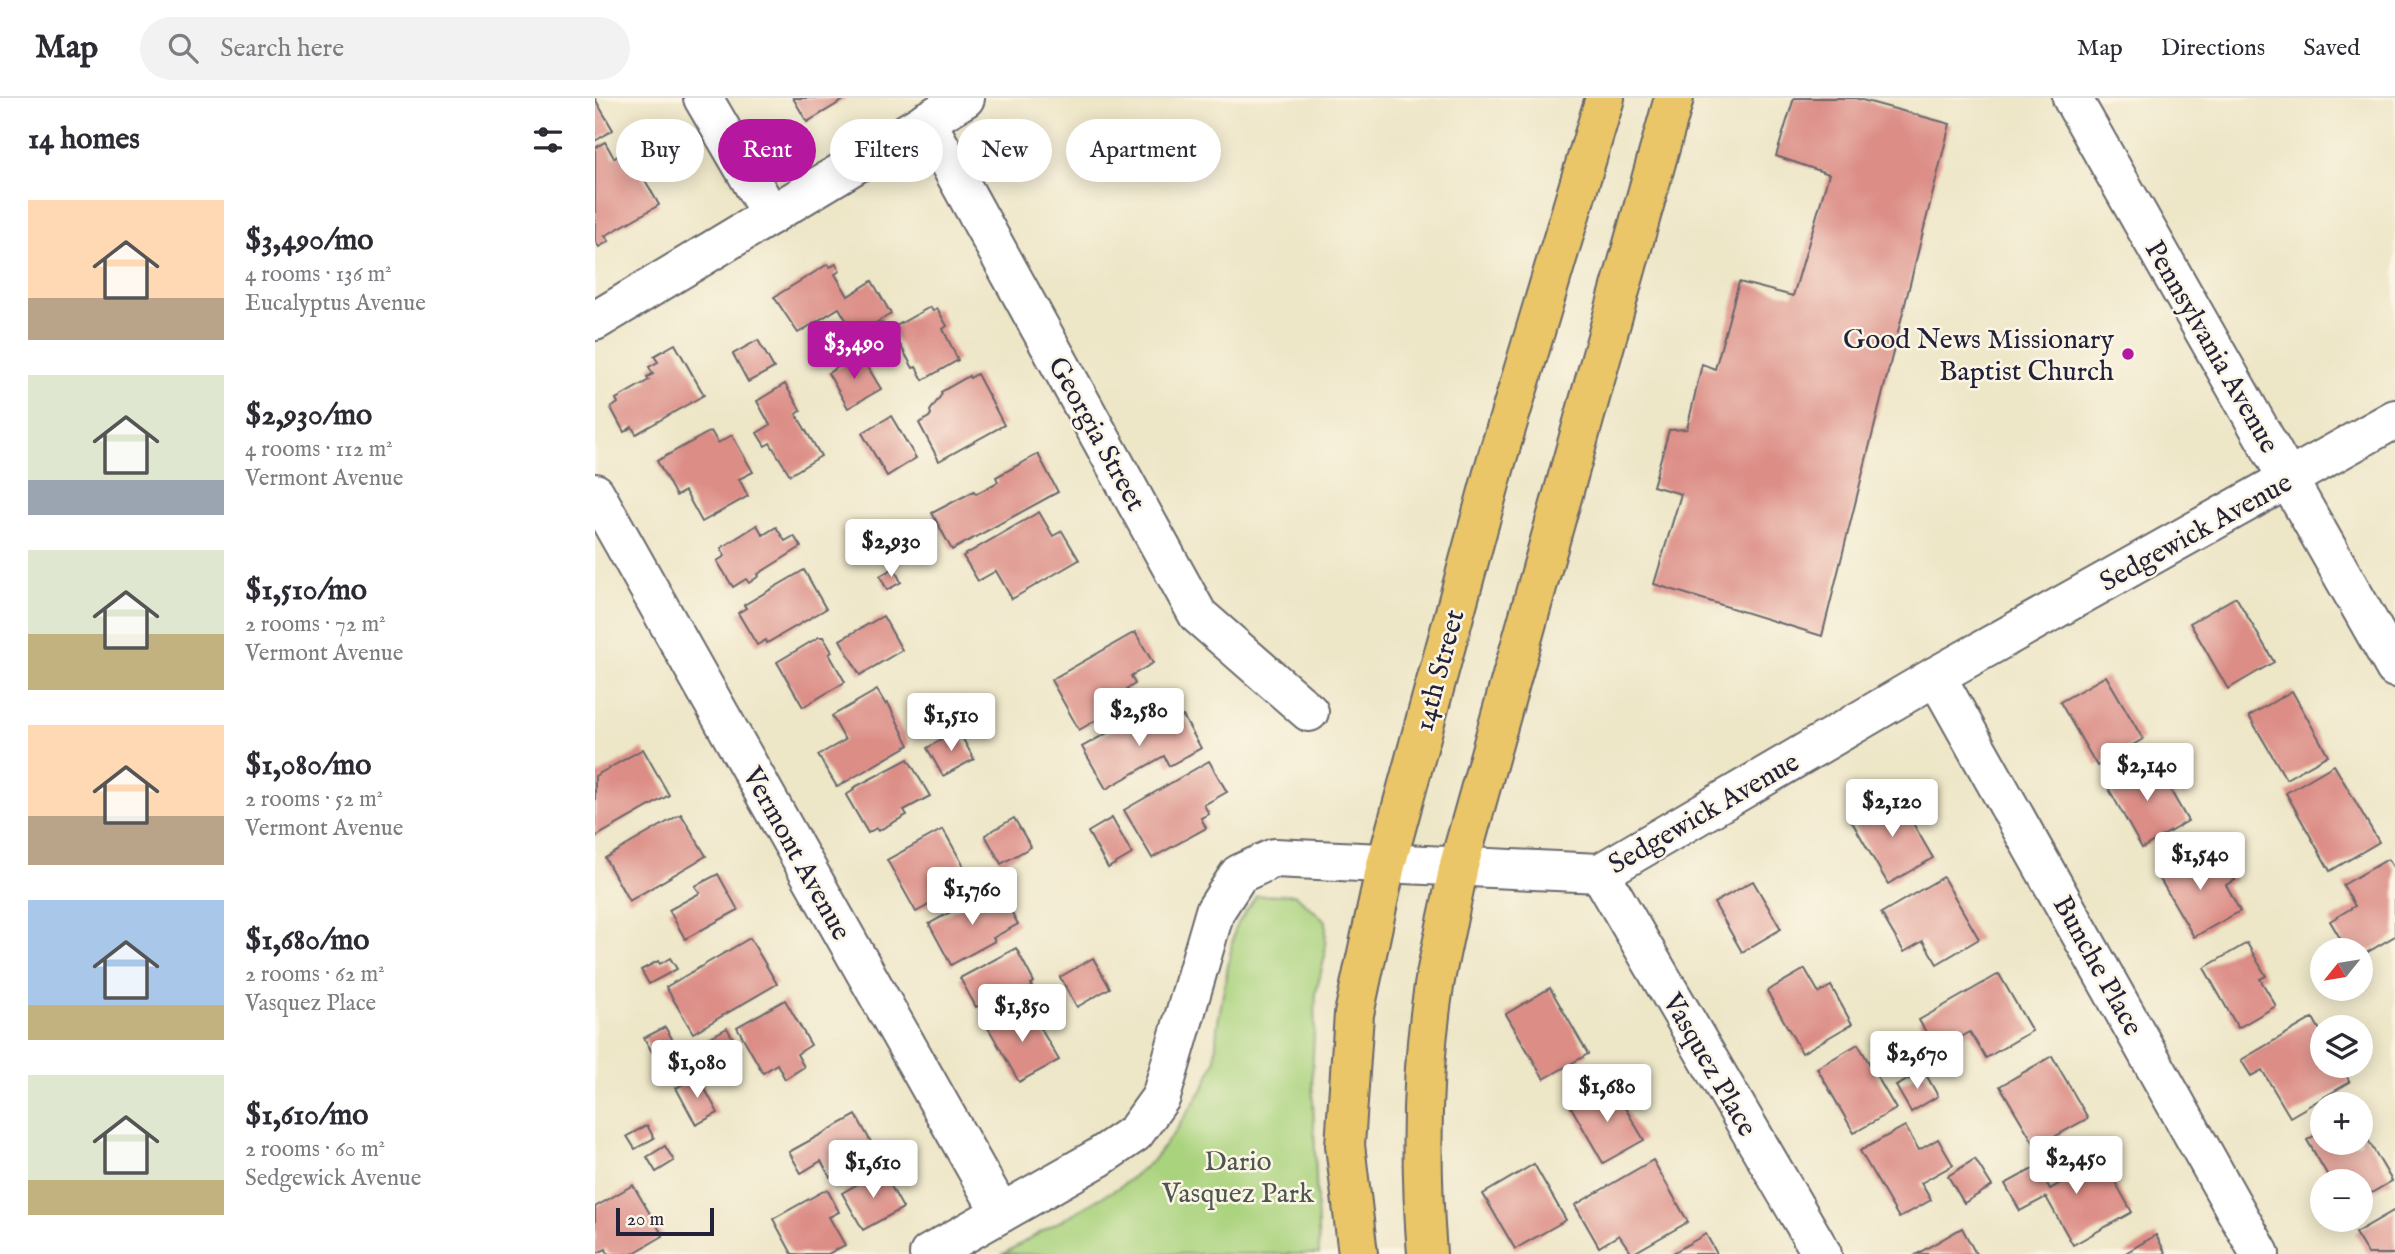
<!DOCTYPE html>
<html lang="en">
<head>
<meta charset="utf-8">
<style>
  :root { --surface:#fff; --page:#f2f2f3; --text:#2b2b33; --muted:#7c7c81; --line:#e1e1e2; --accent:#b5179e }
  body { margin:0; font-family:"IM FELL English",serif; background:var(--page); color:var(--text); height:100vh; display:flex; flex-direction:column; font-size:26px; white-space:nowrap }
  * { box-sizing:border-box; margin:0 }
  p { font-size:23px; color:var(--muted) }
  .icon { flex:none; width:38px; height:38px; fill:none; stroke:currentColor; stroke-width:2; stroke-linecap:round; stroke-linejoin:round }
  .map { position:relative; flex:1; overflow:hidden }
  .details { display:flex; flex-direction:column; background:var(--surface); width:595px }
  .details>* { flex:none }
  .banner { position:absolute; left:21px; top:21px; width:665px; height:63px; display:flex; gap:14px }
  .needle { width:46px; rotate:240deg }
  .buttons { position:absolute; left:1715px; top:840px; display:grid; gap:14px }
  .buttons a { display:grid; place-items:center; width:63px; height:63px; border-radius:50%; background:var(--surface); box-shadow:0 4px 18px #0003; font-size:35px }
  .scale { position:absolute; left:21px; bottom:18px; width:98px; box-sizing:border-box; padding-left:7px; border:4px solid #22223b; border-top:0; font-size:19px; line-height:24px; white-space:nowrap; color:#22223b; -webkit-text-stroke:5px #fcf5e5; paint-order:stroke }
  .price { position:absolute; translate:-50% -60px; padding:0 16px; border-radius:7px; background:#fff; color:#222; font-size:23px; line-height:46px; filter:drop-shadow(0 2px 4px #0008) }
  .price::after { content:''; position:absolute; left:50%; top:42px; width:21px; height:16px; margin-left:-10px; background:inherit; clip-path:polygon(0 0,100% 0,50% 100%) }
  .price.active { background:var(--accent); color:#fff }
  ul { padding:0; list-style:none }
  li { display:flex; align-items:center; gap:21px; height:175px; padding:0 28px }
  li span { display:grid; place-items:center; flex:none; width:196px; height:140px; border-radius:0px; color:#555 }
  li>.icon { margin-inline-start:auto }
  span .icon { width:84px; height:84px; fill:#fffc; stroke-width:1 }
  li b { font-size:30px }
  h2 { display:flex; justify-content:space-between; align-items:center; height:84px; padding:0 28px; font-size:30px }
  .tag { padding:0 24px; border-radius:32px; background:var(--surface); box-shadow:0 4px 18px #0003; font-size:24px; line-height:63px }
  .tag.active { background:var(--accent); color:#fff }
  header { display:flex; align-items:center; gap:42px; box-sizing:border-box; height:98px; padding:0 35px; background:var(--surface); border-bottom:2px solid var(--line) }
  header strong { font-size:33px }
  nav { display:flex; gap:38px; margin-inline-start:auto; font-size:24px }
  .search { width:490px; height:63px; background:var(--page); display:flex; align-items:center; gap:18px; box-sizing:border-box; padding:0 24px; border-radius:38px; color:var(--muted); font-size:26px }
  main { display:flex; flex:1; min-height:0 }
  .map>svg:first-child { display:block }
  .green { fill:#aad37e; stroke:#667a5c; stroke-width:2 }
  .building { fill:#dc8d86 }
  .lines { fill:none; stroke-linecap:round; stroke-linejoin:round }
  .street-casing { stroke:#69676c; stroke-width:42 }
  .primary-casing { stroke:#69676c; stroke-width:42 }
  .street { stroke:#fff; stroke-width:38 }
  .primary { stroke:#eac669; stroke-width:38 }
  .poi-dot { fill:#b5179e; stroke:#fcf5e5; stroke-width:2.5 }
  .labels { text-anchor:middle; stroke-width:5; stroke-linejoin:round; paint-order:stroke }
  .poi-label { font-size:28px; fill:#22223b; stroke:#fcf5e5; text-anchor:end }
  .street-label { font-size:28px; fill:#22223b; stroke:#fcf5e5 }
  .park-label { font-size:28px; fill:#4b574f; stroke:#fcf5e5 }
</style>
</head>
<body>
<header>
<strong>Map</strong>
<div class="search"><svg class="icon" aria-label="search" viewBox="0 0 24 24"><circle cx="10" cy="10" r="6"/><path d="M15 15l6 6"/></svg>Search here</div>
<nav><a>Map</a><a>Directions</a><a>Saved</a></nav>
</header>
<main>
<section class="details">
<h2>14 homes<svg class="icon" aria-label="filters" viewBox="0 0 24 24"><path d="M4 7h16M4 17h16"/><circle cx="9" cy="7" r="2"/><circle cx="15" cy="17" r="2"/></svg></h2>
<ul>
<li><span style="background:linear-gradient(#ffd9b3 70%,#b9a48a 0)"><svg class="icon" aria-label="home" viewBox="0 0 24 24"><path d="M3 11l9-7 9 7M6 9v11h12V9"/></svg></span><div><b>$3,490/mo</b><p>4 rooms · 136 m²</p><p>Eucalyptus Avenue</p></div></li>
<li><span style="background:linear-gradient(#dfe7d0 75%,#9aa5b1 0)"><svg class="icon" aria-label="home" viewBox="0 0 24 24"><path d="M3 11l9-7 9 7M6 9v11h12V9"/></svg></span><div><b>$2,930/mo</b><p>4 rooms · 112 m²</p><p>Vermont Avenue</p></div></li>
<li><span style="background:linear-gradient(#dfe7d0 60%,#c2b280 0)"><svg class="icon" aria-label="home" viewBox="0 0 24 24"><path d="M3 11l9-7 9 7M6 9v11h12V9"/></svg></span><div><b>$1,510/mo</b><p>2 rooms · 72 m²</p><p>Vermont Avenue</p></div></li>
<li><span style="background:linear-gradient(#ffd9b3 65%,#b9a48a 0)"><svg class="icon" aria-label="home" viewBox="0 0 24 24"><path d="M3 11l9-7 9 7M6 9v11h12V9"/></svg></span><div><b>$1,080/mo</b><p>2 rooms · 52 m²</p><p>Vermont Avenue</p></div></li>
<li><span style="background:linear-gradient(#a9c7e8 75%,#c2b280 0)"><svg class="icon" aria-label="home" viewBox="0 0 24 24"><path d="M3 11l9-7 9 7M6 9v11h12V9"/></svg></span><div><b>$1,680/mo</b><p>2 rooms · 62 m²</p><p>Vasquez Place</p></div></li>
<li><span style="background:linear-gradient(#dfe7d0 75%,#c2b280 0)"><svg class="icon" aria-label="home" viewBox="0 0 24 24"><path d="M3 11l9-7 9 7M6 9v11h12V9"/></svg></span><div><b>$1,610/mo</b><p>2 rooms · 60 m²</p><p>Sedgewick Avenue</p></div></li>
</ul>
</section>
<div class="map">
<svg width="1800" height="1156" viewBox="0 0 1800 1156">
  <rect width="100%" height="100%" fill="#fcf5e5"/>
  <filter id="ink" filterUnits="userSpaceOnUse"><feTurbulence type="fractalNoise" baseFrequency=".0143" numOctaves="2"/><feDisplacementMap in="SourceGraphic" scale="14" xChannelSelector="R" yChannelSelector="G"/><feConvolveMatrix kernelMatrix="1 2 1 2 8 2 1 2 1" color-interpolation-filters="sRGB"/></filter>
  <filter id="wash" filterUnits="userSpaceOnUse"><feTurbulence type="fractalNoise" baseFrequency=".00686" numOctaves="4" result="noise"/><feDisplacementMap in="SourceGraphic" scale="28" xChannelSelector="R" yChannelSelector="G"/><feGaussianBlur stdDeviation="1.57" result="paint"/><feColorMatrix in="noise" values="0 0 0 0 0 0 0 0 0 0 0 0 0 0 0 0 0 1.4 0 .05"/><feComposite in="paint" operator="in"/></filter>
  <g filter="url(#wash)">
    <rect width="100%" height="100%" fill="#ede6c7"/>
    <path class="green" d="M 699,796 L 731,823 L 730,858 L 721,894 L 717,977 L 724,1156 L 408,1156 L 526,1088 L 556,1064 L 580,1034 L 609,989 L 620,963 L 622,929 L 640,830 L 661,798 Z"/>
    <g id="blocks">
      <g class="building">
        <path d="M 198,0 L 252,0 L 212,24 Z"/>
        <path d="M 1199,0 L 1260,0 L 1355,26 L 1227,538 L 1059,486 L 1086,396 L 1058,388 L 1074,332 L 1092,331 L 1107,266 L 1120,271 L 1144,184 L 1198,198 L 1234,76 L 1181,58 Z"/>
        <path d="M 0,1 L 18,32 L 0,43 Z"/>
        <path d="M 10,44 L 19,60 L 33,52 L 64,107 L 10,138 L 14,143 L 4,149 L 0,143 L 0,50 Z"/>
        <path d="M 233,166 L 235,169 L 241,166 L 245,173 L 240,176 L 253,198 L 277,183 L 296,216 L 260,237 L 244,210 L 203,235 L 179,199 Z"/>
        <path d="M 335,209 L 338,213 L 342,210 L 352,228 L 348,231 L 363,262 L 328,282 L 321,269 L 318,270 L 296,231 Z"/>
        <path d="M 287,225 L 304,254 L 288,264 L 271,234 Z"/>
        <path d="M 163,242 L 179,270 L 153,284 L 138,256 Z"/>
        <path d="M 80,246 L 109,297 L 41,336 L 37,329 L 29,334 L 16,310 L 23,305 L 21,301 L 54,282 L 52,279 L 58,276 L 54,269 L 63,264 L 59,258 Z"/>
        <path d="M 265,256 L 286,291 L 253,310 L 233,275 Z"/>
        <path d="M 382,276 L 409,327 L 344,363 L 324,325 L 334,319 L 336,316 L 335,313 L 347,296 L 346,294 L 374,278 L 375,280 Z"/>
        <path d="M 190,286 L 206,313 L 201,316 L 226,358 L 195,377 L 175,345 L 170,348 L 162,335 L 175,327 L 162,303 Z"/>
        <path d="M 296,318 L 321,360 L 292,378 L 267,335 Z"/>
        <path d="M 116,333 L 123,345 L 137,337 L 158,374 L 144,381 L 153,398 L 107,424 L 90,393 L 81,398 L 62,363 Z"/>
        <path d="M 443,356 L 463,394 L 357,452 L 337,415 L 379,393 L 381,396 L 403,384 L 401,379 Z"/>
        <path d="M 444,414 L 458,438 L 467,433 L 484,462 L 417,501 L 401,473 L 383,483 L 368,458 Z"/>
        <path d="M 162,427 L 168,437 L 181,429 L 190,443 L 199,438 L 206,449 L 163,476 L 164,478 L 154,485 L 151,481 L 138,489 L 122,463 L 130,458 L 126,450 Z"/>
        <path d="M 299,470 L 306,484 L 292,492 L 285,478 Z"/>
        <path d="M 209,472 L 231,511 L 172,545 L 171,542 L 162,547 L 143,515 L 151,510 L 149,507 Z"/>
        <path d="M 1641,499 L 1679,564 L 1633,591 L 1595,525 Z"/>
        <path d="M 288,518 L 307,552 L 265,577 L 245,542 Z"/>
        <path d="M 540,534 L 558,565 L 536,578 L 540,586 L 532,591 L 538,601 L 484,632 L 456,582 Z"/>
        <path d="M 224,539 L 228,539 L 237,554 L 234,556 L 250,584 L 208,609 L 182,564 Z"/>
        <path d="M 1511,578 L 1548,641 L 1502,668 L 1465,604 Z"/>
        <path d="M 282,592 L 291,607 L 293,605 L 314,647 L 242,689 L 223,657 L 250,642 L 237,618 Z"/>
        <path d="M 1697,593 L 1733,657 L 1691,681 L 1654,618 Z"/>
        <path d="M 548,615 L 555,627 L 564,622 L 568,630 L 588,618 L 606,650 L 574,668 L 569,658 L 511,691 L 487,649 Z"/>
        <path d="M 363,632 L 379,661 L 348,678 L 332,650 Z"/>
        <path d="M 48,651 L 74,697 L 0,739 L 0,678 Z"/>
        <path d="M 1557,660 L 1593,723 L 1547,750 L 1511,686 Z"/>
        <path d="M 313,661 L 335,698 L 309,712 L 312,717 L 283,733 L 281,730 L 273,735 L 251,697 L 259,692 L 258,690 Z"/>
        <path d="M 614,663 L 632,694 L 609,707 L 614,716 L 606,720 L 611,730 L 557,760 L 529,712 Z"/>
        <path d="M 1739,667 L 1784,744 L 1735,773 L 1691,695 Z"/>
        <path d="M 1301,696 L 1338,760 L 1293,786 L 1256,722 Z"/>
        <path d="M 86,716 L 111,758 L 34,803 L 10,760 Z"/>
        <path d="M 419,720 L 436,749 L 406,766 L 390,737 Z"/>
        <path d="M 517,720 L 537,756 L 513,770 L 493,734 Z"/>
        <path d="M 348,731 L 377,783 L 321,814 L 292,762 Z"/>
        <path d="M 1605,751 L 1618,774 L 1631,766 L 1640,782 L 1631,787 L 1645,813 L 1599,839 L 1562,776 Z"/>
        <path d="M 1793,761 L 1800,772 L 1800,838 L 1766,858 L 1766,852 L 1752,852 L 1735,823 L 1760,808 L 1748,787 Z"/>
        <path d="M 123,776 L 143,812 L 90,841 L 74,812 L 105,795 L 100,788 Z"/>
        <path d="M 1348,779 L 1384,841 L 1342,866 L 1328,843 L 1309,854 L 1286,815 Z"/>
        <path d="M 1158,783 L 1186,831 L 1147,854 L 1119,805 Z"/>
        <path d="M 406,795 L 423,826 L 398,840 L 400,843 L 356,867 L 334,826 L 377,802 L 381,809 Z"/>
        <path d="M 155,840 L 182,886 L 98,935 L 71,889 Z"/>
        <path d="M 1652,845 L 1671,878 L 1665,881 L 1681,908 L 1643,930 L 1609,870 Z"/>
        <path d="M 421,850 L 439,884 L 436,886 L 437,889 L 403,908 L 398,899 L 381,909 L 365,880 Z"/>
        <path d="M 75,860 L 82,871 L 54,886 L 46,872 L 63,863 L 65,866 Z"/>
        <path d="M 498,860 L 515,890 L 482,909 L 465,879 Z"/>
        <path d="M 1210,871 L 1224,895 L 1236,888 L 1257,926 L 1207,955 L 1172,893 Z"/>
        <path d="M 1404,876 L 1437,933 L 1391,960 L 1375,934 L 1342,953 L 1324,922 Z"/>
        <path d="M 955,890 L 993,956 L 949,981 L 911,916 Z"/>
        <path d="M 190,902 L 216,947 L 202,956 L 209,969 L 190,981 L 182,966 L 168,975 L 142,929 Z"/>
        <path d="M 421,910 L 429,925 L 439,919 L 464,962 L 424,984 L 391,926 Z"/>
        <path d="M 1718,920 L 1727,936 L 1727,968 L 1745,968 L 1755,984 L 1695,1019 L 1667,972 L 1656,978 L 1646,962 Z"/>
        <path d="M 70,929 L 82,949 L 61,961 L 49,940 Z"/>
        <path d="M 132,930 L 145,953 L 119,968 L 105,945 Z"/>
        <path d="M 1263,946 L 1301,1011 L 1259,1035 L 1222,970 Z"/>
        <path d="M 1457,958 L 1493,1020 L 1441,1049 L 1405,988 Z"/>
        <path d="M 1329,973 L 1343,998 L 1316,1014 L 1301,988 Z"/>
        <path d="M 103,978 L 123,1015 L 101,1027 L 81,990 Z"/>
        <path d="M 1016,986 L 1049,1042 L 1008,1065 L 976,1009 Z"/>
        <path d="M 261,1017 L 281,1053 L 235,1079 L 226,1063 L 206,1075 L 194,1054 Z"/>
        <path d="M 52,1027 L 59,1040 L 40,1051 L 32,1038 Z"/>
        <path d="M 1310,1028 L 1324,1052 L 1343,1041 L 1358,1067 L 1326,1085 L 1336,1102 L 1304,1120 L 1265,1053 Z"/>
        <path d="M 1766,1030 L 1797,1083 L 1766,1101 L 1766,1083 L 1736,1083 L 1712,1042 L 1727,1033 L 1727,1045 L 1766,1045 Z"/>
        <path d="M 70,1048 L 79,1063 L 61,1074 L 52,1059 Z"/>
        <path d="M 1500,1048 L 1537,1114 L 1478,1147 L 1451,1099 L 1425,1113 L 1410,1086 L 1443,1068 L 1455,1091 L 1479,1077 L 1471,1064 Z"/>
        <path d="M 1380,1061 L 1397,1088 L 1369,1105 L 1353,1078 Z"/>
        <path d="M 1058,1062 L 1093,1124 L 1037,1156 L 1024,1137 L 1004,1149 L 980,1107 Z"/>
        <path d="M 939,1066 L 971,1122 L 920,1151 L 888,1096 Z"/>
        <path d="M 287,1072 L 308,1110 L 268,1132 L 247,1095 Z"/>
        <path d="M 38,1087 L 68,1138 L 37,1156 L 13,1156 L 11,1151 L 0,1156 L 0,1109 Z"/>
        <path d="M 232,1091 L 244,1114 L 234,1119 L 250,1147 L 233,1156 L 197,1156 L 178,1121 Z"/>
        <path d="M 1800,1112 L 1800,1156 L 1773,1156 L 1760,1135 Z"/>
        <path d="M 1367,1130 L 1381,1156 L 1322,1156 Z"/>
        <path d="M 1111,1136 L 1122,1156 L 1076,1156 Z"/>
        <path d="M 1561,1137 L 1571,1156 L 1529,1156 Z"/>
      </g>
    </g>
  </g>
  <g filter="url(#ink)">
    <use href="#blocks" fill-opacity="0" stroke="#69676c" stroke-width="2"/>
    <g class="lines">
      <defs>
        <g id="street">
          <path d="M 108,0 L 176,117"/>
          <path d="M 1477,0 L 1800,570"/>
          <path d="M 331,23 L 603,517 L 714,614"/>
          <path d="M 0,223 L 370,0"/>
          <path d="M 0,395 L 406,1115"/>
          <path d="M 1341,578 L 1665,1156"/>
          <path d="M 1005,775 L 1227,1156"/>
          <path d="M 334,1156 L 503,1060 L 540,1035 L 566,999 L 620,813 L 644,776 L 679,760 L 1005,775 L 1341,578 L 1800,321"/>
        </g>
        <g id="primary">
          <path d="M 763,1156 L 750,1047 L 759,916 L 791,767 L 901,364 L 1010,0"/>
          <path d="M 832,1156 C 825,1067 825,977 839,888 C 846,848 856,808 864,767 L 1079,0"/>
        </g>
      </defs>
      <use href="#street" class="street-casing"/>
      <use href="#primary" class="primary-casing"/>
      <use href="#street" class="street"/>
      <use href="#primary" class="primary"/>
    </g>
  </g>
  <circle class="poi-dot" cx="1533" cy="256" r="7"/>
  <g class="labels">
    <g class="poi-label">
      <text x="1519" y="250">Good News Missionary<tspan x="1519" dy="32">Baptist Church</tspan></text>
    </g>
    <g class="street-label">
      <text transform="translate(1618 248) rotate(60)" y="10">Pennsylvania Avenue</text>
      <text transform="translate(503 335) rotate(61)" y="10">Georgia Street</text>
      <text transform="translate(1600 433) rotate(-29)" y="10">Sedgewick Avenue</text>
      <text transform="translate(843 572) rotate(-75)" y="10">14th Street</text>
      <text transform="translate(1108 714) rotate(-30)" y="10">Sedgewick Avenue</text>
      <text transform="translate(203 755) rotate(61)" y="10">Vermont Avenue</text>
      <text transform="translate(1504 867) rotate(61)" y="10">Bunche Place</text>
      <text transform="translate(1116 966) rotate(60)" y="10">Vasquez Place</text>
    </g>
    <g class="park-label">
      <text x="643" y="1072">Dario<tspan x="643" dy="32">Vasquez Park</tspan></text>
    </g>
  </g>
</svg>
<div class="buttons">
<a><svg class="needle" viewBox="-14 -14 28 28"><path d="M0-13l5 13h-10z" fill="#e53935"/><path d="M0 13l5-13h-10z" fill="#7c7c81"/></svg></a>
<a><svg class="icon" aria-label="layers" viewBox="0 0 24 24"><path d="M12 4l9 5-9 5-9-5zM3 14l9 5 9-5"/></svg></a>
<a>+</a>
<a>−</a>
</div>
<div class="scale">20 m</div>
<b class="price active" style="left:259px;top:283px">$3,490</b>
<b class="price" style="left:296px;top:481px">$2,930</b>
<b class="price" style="left:544px;top:650px">$2,580</b>
<b class="price" style="left:356px;top:655px">$1,510</b>
<b class="price" style="left:1552px;top:705px">$2,140</b>
<b class="price" style="left:1297px;top:741px">$2,120</b>
<b class="price" style="left:1605px;top:794px">$1,540</b>
<b class="price" style="left:377px;top:829px">$1,760</b>
<b class="price" style="left:427px;top:946px">$1,850</b>
<b class="price" style="left:1322px;top:993px">$2,670</b>
<b class="price" style="left:102px;top:1002px">$1,080</b>
<b class="price" style="left:1012px;top:1026px">$1,680</b>
<b class="price" style="left:1481px;top:1098px">$2,450</b>
<b class="price" style="left:278px;top:1102px">$1,610</b>
<div class="banner">
<a class="tag">Buy</a>
<a class="tag active">Rent</a>
<a class="tag">Filters</a>
<a class="tag">New</a>
<a class="tag">Apartment</a>
</div>
</div>
</main>
</body>
</html>
